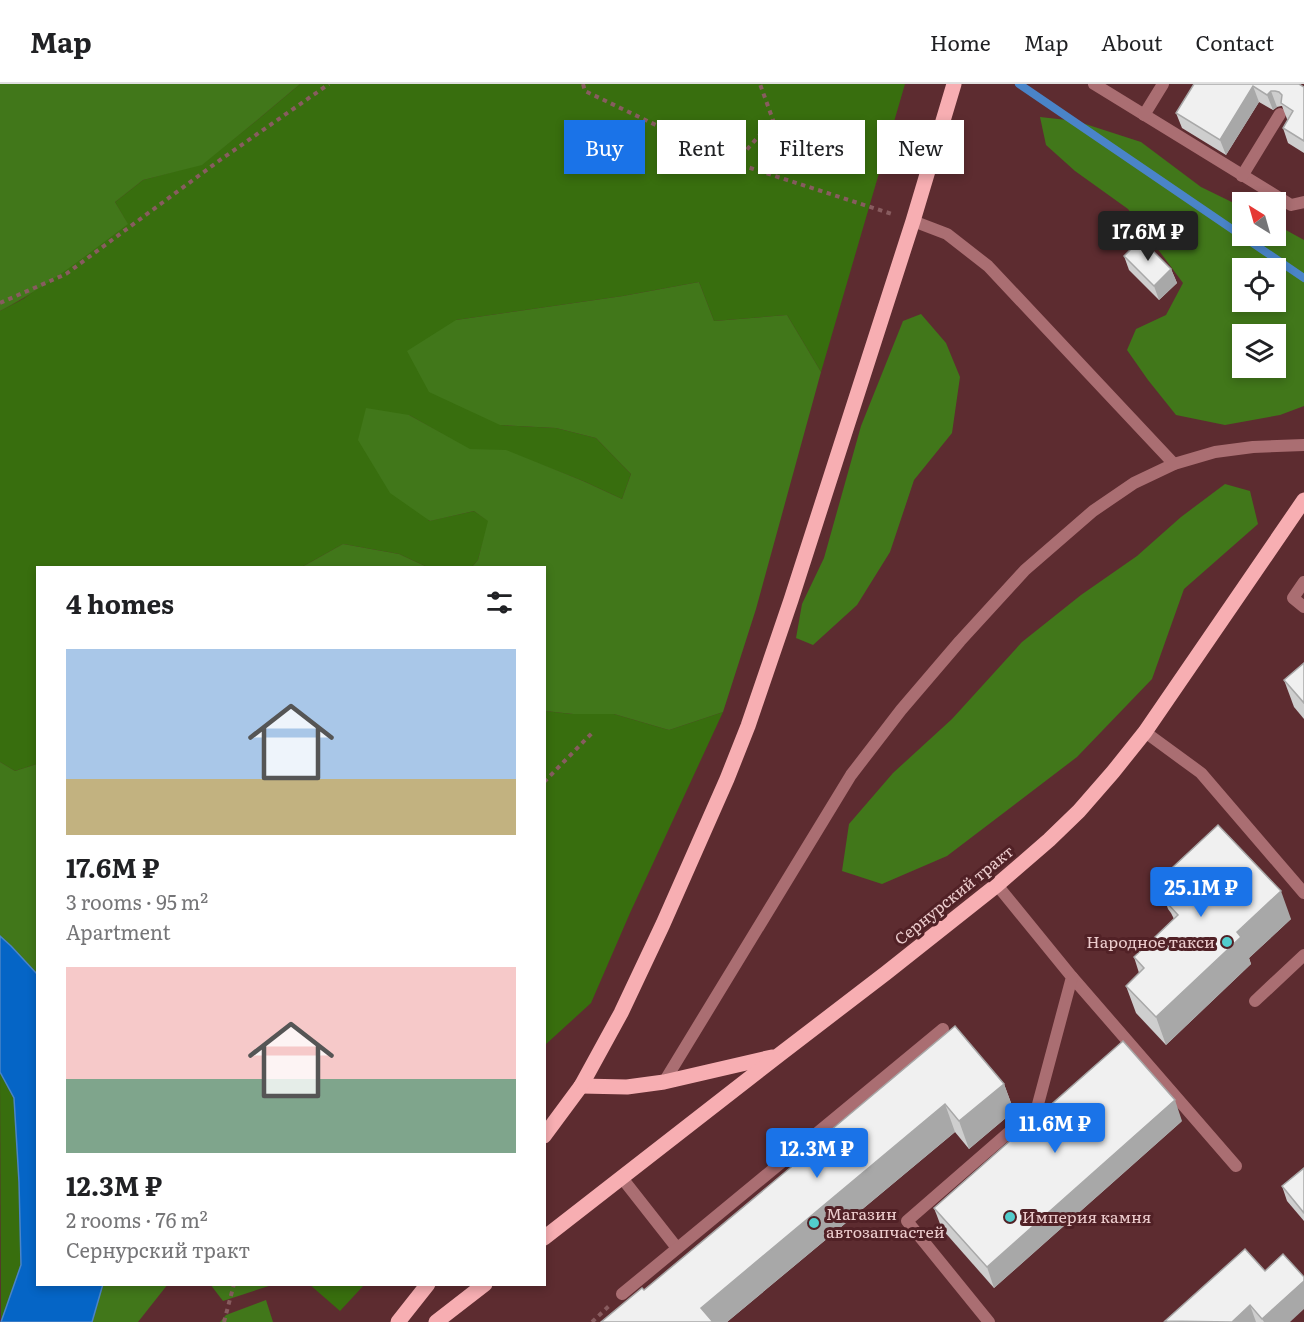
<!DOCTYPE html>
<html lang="en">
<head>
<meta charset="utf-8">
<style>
  :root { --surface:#fff; --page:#f6f6f6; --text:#202124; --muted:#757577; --line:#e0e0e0; --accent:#1a73e8 }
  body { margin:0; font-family:Literata,serif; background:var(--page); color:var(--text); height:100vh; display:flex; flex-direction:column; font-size:22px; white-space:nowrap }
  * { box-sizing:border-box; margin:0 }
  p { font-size:20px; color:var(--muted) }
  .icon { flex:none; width:33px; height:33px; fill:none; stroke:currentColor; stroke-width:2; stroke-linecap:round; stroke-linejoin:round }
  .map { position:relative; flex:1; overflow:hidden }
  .drawer { position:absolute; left:36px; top:482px; width:510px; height:720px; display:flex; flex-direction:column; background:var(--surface); border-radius:0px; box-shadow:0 3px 9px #0003 }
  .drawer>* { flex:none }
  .hud { position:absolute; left:564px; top:36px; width:570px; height:54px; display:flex; gap:12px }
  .needle { width:39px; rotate:323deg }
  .fabs { position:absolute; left:1232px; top:108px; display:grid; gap:12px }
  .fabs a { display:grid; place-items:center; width:54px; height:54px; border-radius:0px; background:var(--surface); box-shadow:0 3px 9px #0003; font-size:30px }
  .price { position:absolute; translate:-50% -51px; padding:0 14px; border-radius:6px; background:var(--accent); color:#fff; font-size:20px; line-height:39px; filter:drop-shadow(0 2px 3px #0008) }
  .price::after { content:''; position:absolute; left:50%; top:36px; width:18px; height:14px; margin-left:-9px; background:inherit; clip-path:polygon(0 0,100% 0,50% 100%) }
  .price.current { background:#222; color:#fff }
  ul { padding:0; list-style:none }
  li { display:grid; align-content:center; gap:12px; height:318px; padding:0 30px }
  li span { display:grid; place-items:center; height:186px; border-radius:0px; color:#555 }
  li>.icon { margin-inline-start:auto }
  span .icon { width:108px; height:108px; fill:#fffc; stroke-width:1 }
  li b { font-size:26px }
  h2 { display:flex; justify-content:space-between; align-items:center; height:72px; padding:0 30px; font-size:26px }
  .pill { padding:0 21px; border-radius:0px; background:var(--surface); box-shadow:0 3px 9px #0003; font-size:21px; line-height:54px }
  .pill.current { background:var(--accent); color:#fff }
  header { display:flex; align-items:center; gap:36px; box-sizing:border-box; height:84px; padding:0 30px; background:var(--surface); border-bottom:2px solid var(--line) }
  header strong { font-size:28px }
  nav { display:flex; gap:33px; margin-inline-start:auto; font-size:21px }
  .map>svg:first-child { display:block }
  .green { fill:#386e0e }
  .forest { fill:#41771a; fill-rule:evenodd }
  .water { fill:#0565c6; stroke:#4a84c8; stroke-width:1.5 }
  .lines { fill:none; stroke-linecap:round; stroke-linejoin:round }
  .stream { stroke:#4a84c8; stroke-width:8 }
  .path { stroke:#885c5f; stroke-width:4; stroke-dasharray:4.5 4.5; stroke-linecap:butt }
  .lane { stroke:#aa6e72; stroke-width:12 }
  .primary { stroke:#f7aeb2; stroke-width:15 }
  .wall { fill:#cecece }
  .shaded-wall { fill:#a8a8a8 }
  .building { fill:#f0f0f0; stroke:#a8a8a8; stroke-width:1.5 }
  .poi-dot { fill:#52cdcd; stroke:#512126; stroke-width:2 }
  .labels { text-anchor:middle; stroke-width:6; stroke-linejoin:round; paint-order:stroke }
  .street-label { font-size:16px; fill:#eccccd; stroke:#512126 }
  .poi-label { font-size:16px; fill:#eccccd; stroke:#512126; text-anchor:start }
</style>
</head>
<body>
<header>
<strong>Map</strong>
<nav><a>Home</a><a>Map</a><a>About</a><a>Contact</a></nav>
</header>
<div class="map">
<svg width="1304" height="1238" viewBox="0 0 1304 1238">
  <rect width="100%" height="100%" fill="#5d2c30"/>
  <g class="green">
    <path d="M 300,0 L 905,0 L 821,288 L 787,231 L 714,237 L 699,198 L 623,212 L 456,236 L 500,341 L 556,344 L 596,354 L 631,390 L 622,415 L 583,397 L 506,367 L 470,366 L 409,331 L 429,437 L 474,427 L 489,437 L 478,476 L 472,483 L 427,483 L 399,470 L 343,460 L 302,483 L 38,483 L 37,680 L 15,687 L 0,678 L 0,227 L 23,215 L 127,139 L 115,118 L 143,96 L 202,80 L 256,37 Z"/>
    <path d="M 545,627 L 573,630 L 614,630 L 669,646 L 723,628 L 630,829 L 591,919 L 545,961 Z"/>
    <path d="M 0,988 L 14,1014 L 19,1098 L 21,1181 L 1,1238 Z"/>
    <path d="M 309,1200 L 365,1200 L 340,1227 Z"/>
  </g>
  <g class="forest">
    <path d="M 0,0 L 300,0 L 256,37 L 202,81 L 143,96 L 115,118 L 128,140 C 87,171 46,203 0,227 Z"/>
    <path d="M 1040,33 L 1076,37 L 1141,58 L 1201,103 L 1242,123 L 1242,152 L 1275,152 L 1275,140 L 1304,156 L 1304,322 L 1280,331 L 1225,341 L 1176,331 L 1148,296 L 1127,266 L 1136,245 L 1166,231 L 1183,199 L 1128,125 L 1075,87 L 1046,61 ZM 1242,184 L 1275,184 L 1275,218 L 1242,218 ZM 1275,250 L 1275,284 L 1242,284 L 1242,250 Z"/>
    <path d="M 699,198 L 714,237 L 787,231 L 821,288 L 756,525 L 723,628 L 669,646 L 614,630 L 573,630 L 545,627 L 544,483 L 472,483 L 478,476 L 488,437 L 474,427 L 430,437 L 390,409 L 358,356 L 366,324 L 409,331 L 470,365 L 506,366 L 583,397 L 622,415 L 631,390 L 596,354 L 556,344 L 500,341 L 429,308 L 407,267 L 456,236 L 623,212 Z"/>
    <path d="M 921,230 L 946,259 L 960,293 L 952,349 L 914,396 L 890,468 L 857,521 L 813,561 L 796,554 L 802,520 L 824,474 L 861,342 L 903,237 Z"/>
    <path d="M 1225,400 L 1250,407 L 1258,440 L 1184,505 L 1152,595 L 1077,673 L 947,772 L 882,800 L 842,787 L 849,740 L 893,689 L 952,635 L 1022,558 L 1081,511 L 1137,472 L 1181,433 Z"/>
    <path d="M 343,460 L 399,470 L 427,483 L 302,483 Z"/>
    <path d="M 0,678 L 15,687 L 37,680 L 37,890 L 0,852 Z"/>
    <path d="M 103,1200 L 168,1200 L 138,1238 L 92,1238 Z"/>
    <path d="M 210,1200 L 275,1200 L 223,1217 Z"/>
    <path d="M 266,1216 L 273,1238 L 220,1238 L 226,1231 Z"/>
  </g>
  <path class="water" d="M 0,852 L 11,862 L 37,890 L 38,1200 L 103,1200 L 92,1238 L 1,1238 L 21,1181 L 19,1098 L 14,1014 L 0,988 Z"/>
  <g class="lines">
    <path class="stream" d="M 1019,0 L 1304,194"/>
    <g class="path">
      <path d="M 583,0 L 585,7 L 735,79 L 895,131"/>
      <path d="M 735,79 L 773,36 L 760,0"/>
      <path d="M 0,219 L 66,190 L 220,76 L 329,0"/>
      <path d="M 544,698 L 592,649"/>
      <path d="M 224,1238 L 234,1200"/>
      <path d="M 592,1238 L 609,1222"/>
    </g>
    <g class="lane">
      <path d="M 1094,0 L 1291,121 L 1304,118"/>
      <path d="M 1144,31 L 1163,0"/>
      <path d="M 1242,92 L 1280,30"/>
      <path d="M 913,137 L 947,150 L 988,182 L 1174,380"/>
      <path d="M 1304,498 L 1293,514 L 1304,523"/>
      <path d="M 1145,648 L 1201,689 L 1304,809"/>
      <path d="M 1072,893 L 1236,1082"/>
      <path d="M 1255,917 L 1304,871"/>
      <path d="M 664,998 L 851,691 L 901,626 L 960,557 L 1025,486 L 1093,427 L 1134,399 L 1174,380 L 1215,368 L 1253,363 L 1304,361"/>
      <path d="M 622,1094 L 677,1164"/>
      <path d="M 622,1210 L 943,945"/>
      <path d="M 989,1238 L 907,1137 L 1037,1024 L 1072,893 L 997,801"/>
    </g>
    <g class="primary">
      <path d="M 581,1002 L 627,1003 L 664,998 L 772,973"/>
      <path d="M 544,1052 L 581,1002 L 621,929 L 663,840 L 727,695 L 748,642 L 791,516 L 913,137 L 954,0"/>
      <path d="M 544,1154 L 779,971 L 886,889 L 997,801 L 1049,756 L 1079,727 L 1113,688 L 1145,648 L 1304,416"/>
      <path d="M 398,1238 L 428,1200"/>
      <path d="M 436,1238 L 485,1200"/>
    </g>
  </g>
  <g class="wall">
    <path d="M 1194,0 L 1304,3 L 1304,69 L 1288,59 L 1283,44 L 1288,35 L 1287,35 L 1282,22 L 1281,22 L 1277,23 L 1273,26 L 1259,18 L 1226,71 L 1182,44 L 1176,29 Z"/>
    <path d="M 1124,172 L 1171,185 L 1177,199 L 1159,216 L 1129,186 Z"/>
    <path d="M 1304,579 L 1304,635 L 1294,623 L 1284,596 Z"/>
    <path d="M 1158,797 L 1291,835 L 1249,874 L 1251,880 L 1166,961 L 1136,929 L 1126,902 L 1139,889 L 1134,873 L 1174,835 L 1171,829 L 1168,825 Z"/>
    <path d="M 1004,1000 L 1014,1027 L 969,1065 L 955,1048 L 727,1238 L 601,1238 L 644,1206 L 833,1049 L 831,1046 Z"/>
    <path d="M 1182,1037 L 994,1204 L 942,1145 L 934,1124 Z"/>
    <path d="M 1304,1084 L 1304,1137 L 1287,1117 L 1282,1102 Z"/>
    <path d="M 1265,1187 L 1290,1238 L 1166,1238 Z"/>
  </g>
  <g class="shaded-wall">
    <path d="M 1253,2 L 1259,18 L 1226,71 L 1220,56 Z"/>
    <path d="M 1271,7 L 1277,23 L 1273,26 L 1267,11 Z"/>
    <path d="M 1171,185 L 1177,199 L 1159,216 L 1154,202 Z"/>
    <path d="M 1281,807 L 1291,835 L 1249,874 L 1251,880 L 1166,961 L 1156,933 L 1237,848 Z"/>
    <path d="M 1004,1000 L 1014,1027 L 969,1065 L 959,1037 Z"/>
    <path d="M 1175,1016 L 1182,1037 L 994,1204 L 987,1183 Z"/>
    <path d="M 945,1020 L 955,1048 L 727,1238 L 707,1238 L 701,1224 Z"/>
    <path d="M 1304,1197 L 1304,1225 L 1290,1238 L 1264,1238 L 1262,1235 Z"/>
    <path d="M 1250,1221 L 1256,1238 L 1232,1238 Z"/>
  </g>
  <g class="building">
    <path d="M 1194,0 L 1299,0 L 1304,3 L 1304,57 L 1283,44 L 1293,27 L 1281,19 L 1282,11 L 1279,8 L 1275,7 L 1271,7 L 1267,11 L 1253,2 L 1220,56 L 1176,29 Z"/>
    <path d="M 1141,155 L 1171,185 L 1154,202 L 1124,172 Z"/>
    <path d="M 1304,579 L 1304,619 L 1284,596 Z"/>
    <path d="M 1218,741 L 1281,807 L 1237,848 L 1241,853 L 1156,933 L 1126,902 L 1144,884 L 1134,873 L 1178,831 L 1168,820 L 1174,815 L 1158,797 Z"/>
    <path d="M 955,942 L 1004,1000 L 959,1037 L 945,1020 L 701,1224 L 713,1238 L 601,1238 L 642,1204 L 644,1206 L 833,1048 L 831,1046 Z"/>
    <path d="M 1123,957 L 1175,1016 L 987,1183 L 934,1124 Z"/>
    <path d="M 1304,1084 L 1304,1129 L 1282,1102 Z"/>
    <path d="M 1245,1165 L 1265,1187 L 1283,1170 L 1304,1193 L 1304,1197 L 1262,1235 L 1250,1221 L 1232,1238 L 1165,1237 Z"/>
  </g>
  <g class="poi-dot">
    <circle cx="1227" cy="858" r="6"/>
    <circle cx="1010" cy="1133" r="6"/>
    <circle cx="814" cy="1139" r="6"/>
  </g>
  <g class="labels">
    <g class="street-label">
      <text transform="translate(954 811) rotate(-39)" y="6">Сернурский тракт</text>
    </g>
    <g class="poi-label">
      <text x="1215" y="864" text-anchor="end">Народное такси</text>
      <text x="826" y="1136">Магазин<tspan x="826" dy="18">автозапчастей</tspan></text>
      <text x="1022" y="1139">Империя камня</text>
    </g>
  </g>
</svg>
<div class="fabs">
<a><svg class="needle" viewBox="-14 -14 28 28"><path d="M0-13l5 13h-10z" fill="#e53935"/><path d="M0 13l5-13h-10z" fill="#757577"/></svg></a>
<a><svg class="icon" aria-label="locate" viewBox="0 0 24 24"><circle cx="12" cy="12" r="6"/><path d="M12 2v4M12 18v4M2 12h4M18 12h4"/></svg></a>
<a><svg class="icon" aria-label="layers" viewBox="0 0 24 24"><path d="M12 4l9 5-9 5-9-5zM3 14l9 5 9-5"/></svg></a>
</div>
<b class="price current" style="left:1148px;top:178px">17.6M ₽</b>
<b class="price" style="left:1201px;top:834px">25.1M ₽</b>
<b class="price" style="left:1055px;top:1070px">11.6M ₽</b>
<b class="price" style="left:817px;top:1095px">12.3M ₽</b>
<div class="hud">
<a class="pill current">Buy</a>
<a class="pill">Rent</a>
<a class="pill">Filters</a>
<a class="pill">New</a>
</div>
<section class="drawer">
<h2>4 homes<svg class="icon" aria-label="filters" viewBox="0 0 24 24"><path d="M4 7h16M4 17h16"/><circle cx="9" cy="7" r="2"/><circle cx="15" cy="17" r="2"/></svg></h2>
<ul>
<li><span style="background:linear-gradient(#a9c7e8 70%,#c2b280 0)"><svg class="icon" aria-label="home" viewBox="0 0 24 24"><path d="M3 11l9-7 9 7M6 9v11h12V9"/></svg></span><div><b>17.6M ₽</b><p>3 rooms · 95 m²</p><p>Apartment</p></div></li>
<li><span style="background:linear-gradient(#f6c9c9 60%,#7fa58c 0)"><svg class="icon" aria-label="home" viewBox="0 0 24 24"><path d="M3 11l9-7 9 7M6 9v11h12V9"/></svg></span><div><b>12.3M ₽</b><p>2 rooms · 76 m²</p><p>Сернурский тракт</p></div></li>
</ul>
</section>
</div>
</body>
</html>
